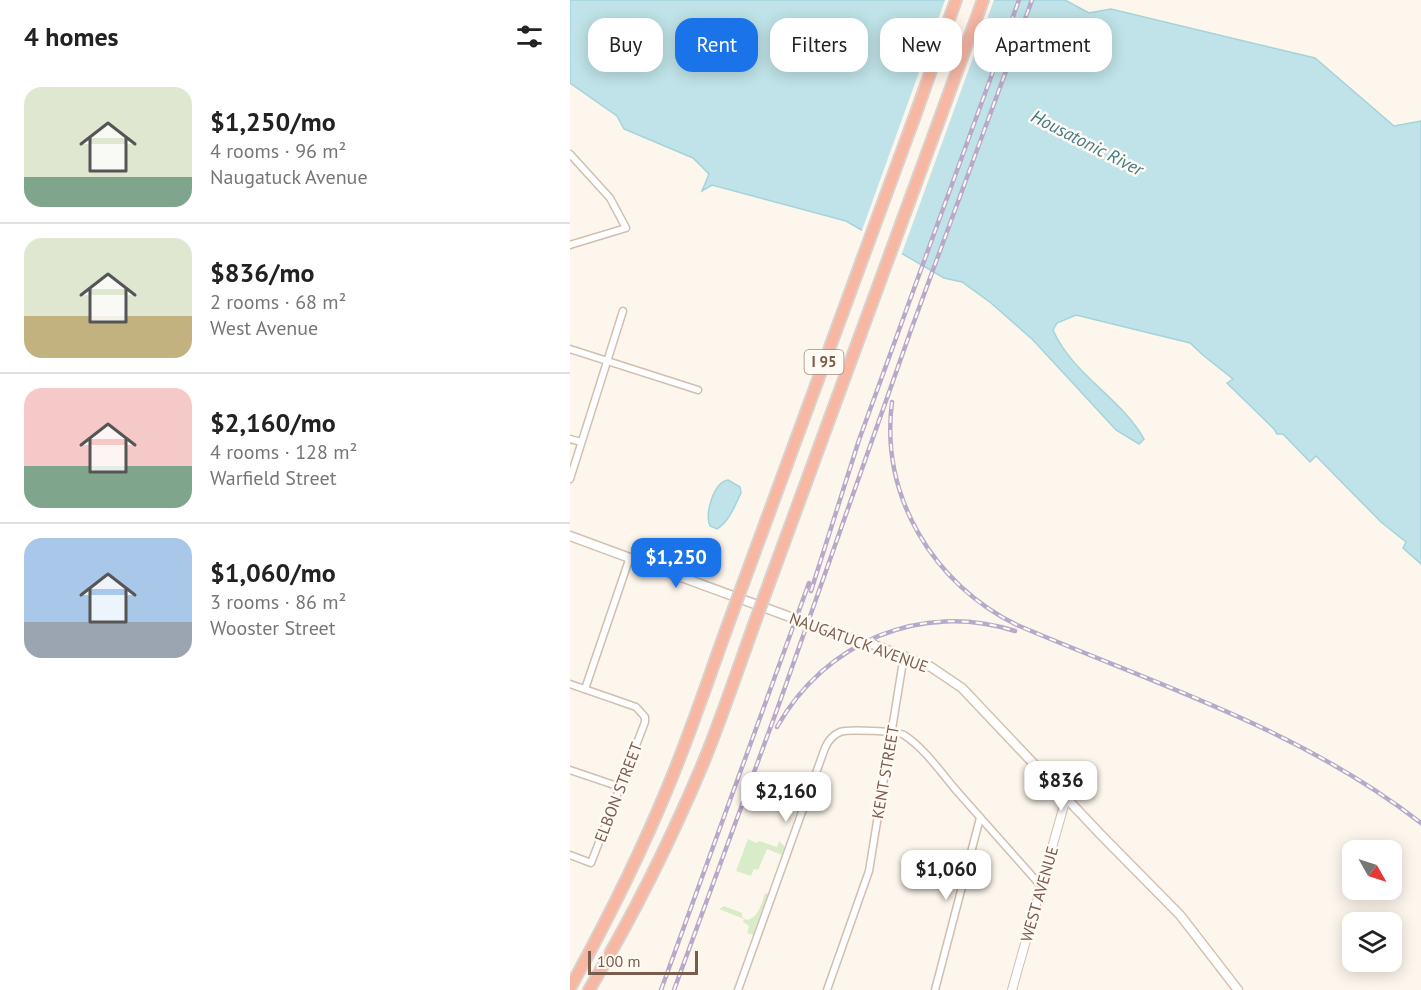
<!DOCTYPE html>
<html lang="en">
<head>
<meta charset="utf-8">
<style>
  :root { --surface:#fff; --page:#f2f2f2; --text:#222; --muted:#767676; --line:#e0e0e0; --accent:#1a73e8 }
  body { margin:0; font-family:"PT Sans",sans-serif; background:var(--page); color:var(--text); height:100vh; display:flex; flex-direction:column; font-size:22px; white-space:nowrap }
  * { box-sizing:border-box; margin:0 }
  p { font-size:20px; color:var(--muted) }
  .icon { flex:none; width:33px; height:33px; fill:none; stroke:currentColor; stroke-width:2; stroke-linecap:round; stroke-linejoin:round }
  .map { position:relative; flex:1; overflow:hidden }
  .drawer { display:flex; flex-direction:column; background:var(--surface); width:570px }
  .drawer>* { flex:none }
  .top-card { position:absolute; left:18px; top:18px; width:570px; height:54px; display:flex; gap:12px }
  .needle { width:39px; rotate:129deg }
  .fabs { position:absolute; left:772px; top:840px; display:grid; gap:12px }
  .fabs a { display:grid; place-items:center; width:60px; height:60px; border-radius:12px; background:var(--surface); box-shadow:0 3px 15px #0003; font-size:30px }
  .scale { position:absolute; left:18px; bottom:15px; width:110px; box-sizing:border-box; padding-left:6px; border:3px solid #7a5c4d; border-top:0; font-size:16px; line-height:21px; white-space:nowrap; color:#7a5c4d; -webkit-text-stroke:4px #fffaf3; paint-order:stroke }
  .price { position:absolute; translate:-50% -51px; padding:0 14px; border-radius:12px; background:#fff; color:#222; font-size:20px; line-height:39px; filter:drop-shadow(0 2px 3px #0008) }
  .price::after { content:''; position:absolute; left:50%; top:36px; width:18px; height:14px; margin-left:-9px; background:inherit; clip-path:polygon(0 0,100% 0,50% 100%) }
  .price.active { background:var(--accent); color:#fff }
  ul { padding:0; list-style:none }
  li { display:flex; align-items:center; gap:18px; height:150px; padding:0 24px }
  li+li { border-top:2px solid var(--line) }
  li span { display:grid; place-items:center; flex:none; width:168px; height:120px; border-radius:18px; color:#555 }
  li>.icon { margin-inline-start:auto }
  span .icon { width:72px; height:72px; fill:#fffc; stroke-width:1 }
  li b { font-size:26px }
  h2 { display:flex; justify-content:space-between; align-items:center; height:72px; padding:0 24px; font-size:26px }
  .chip { padding:0 21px; border-radius:18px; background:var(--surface); box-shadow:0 3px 15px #0003; font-size:21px; line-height:54px }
  .chip.active { background:var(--accent); color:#fff }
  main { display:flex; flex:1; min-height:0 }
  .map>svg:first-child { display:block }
  .green { fill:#d8ecc9 }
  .water { fill:#bfe3e8; stroke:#a5d3da; stroke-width:1.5 }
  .pier { fill:#fdf6ec }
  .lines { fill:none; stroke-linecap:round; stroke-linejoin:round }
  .minor-casing { stroke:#d1beb0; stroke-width:9 }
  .tertiary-casing { stroke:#d1beb0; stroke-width:10 }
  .secondary-casing { stroke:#d6c0b0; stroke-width:11 }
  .motorway-casing { stroke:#dad1cd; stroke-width:14 }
  .minor { stroke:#fff; stroke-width:6 }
  .tertiary { stroke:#fff; stroke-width:8 }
  .secondary { stroke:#fff; stroke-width:8 }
  .motorway { stroke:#f7b7a3; stroke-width:10 }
  .rail-casing { stroke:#b9a8c9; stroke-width:4.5 }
  .rail { stroke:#fffaf3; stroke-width:2; stroke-dasharray:7; stroke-linecap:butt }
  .secondary-bridge-casing { stroke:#d6c0b0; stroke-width:11; stroke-linecap:butt }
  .motorway-bridge-casing { stroke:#dad1cd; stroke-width:14; stroke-linecap:butt }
  .secondary-bridge { stroke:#fff; stroke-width:8 }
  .motorway-bridge { stroke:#f7b7a3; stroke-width:10 }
  .labels { text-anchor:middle; stroke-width:5; stroke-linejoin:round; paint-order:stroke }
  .shield { fill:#fffaf3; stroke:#a28b7f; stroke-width:1.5 }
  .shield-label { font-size:15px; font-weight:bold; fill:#7a5c4d }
  .street-label { font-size:16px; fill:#7a5c4d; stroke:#fffaf3 }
  .water-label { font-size:18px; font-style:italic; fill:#437c86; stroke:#fffaf3 }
</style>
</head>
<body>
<main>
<section class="drawer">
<h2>4 homes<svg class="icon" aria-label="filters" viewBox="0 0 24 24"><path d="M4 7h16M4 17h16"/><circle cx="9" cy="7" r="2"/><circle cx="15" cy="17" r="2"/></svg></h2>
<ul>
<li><span style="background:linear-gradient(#dfe7d0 75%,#7fa58c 0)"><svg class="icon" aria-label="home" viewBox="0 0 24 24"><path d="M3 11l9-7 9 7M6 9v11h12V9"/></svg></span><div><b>$1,250/mo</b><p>4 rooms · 96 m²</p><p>Naugatuck Avenue</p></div></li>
<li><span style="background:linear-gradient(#dfe7d0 65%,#c2b280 0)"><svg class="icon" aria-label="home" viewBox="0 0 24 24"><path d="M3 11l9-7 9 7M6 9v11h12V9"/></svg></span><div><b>$836/mo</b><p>2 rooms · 68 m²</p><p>West Avenue</p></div></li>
<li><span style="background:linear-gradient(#f6c9c9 65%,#7fa58c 0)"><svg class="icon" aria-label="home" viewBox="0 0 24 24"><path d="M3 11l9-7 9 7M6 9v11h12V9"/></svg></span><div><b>$2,160/mo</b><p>4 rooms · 128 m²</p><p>Warfield Street</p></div></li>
<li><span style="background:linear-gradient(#a9c7e8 70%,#9aa5b1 0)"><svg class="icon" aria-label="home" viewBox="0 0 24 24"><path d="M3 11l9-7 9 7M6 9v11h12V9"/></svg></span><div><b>$1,060/mo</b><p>3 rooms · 86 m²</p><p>Wooster Street</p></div></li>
</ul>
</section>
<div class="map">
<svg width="851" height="990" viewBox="0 0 851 990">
  <rect width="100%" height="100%" fill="#fdf6ec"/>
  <g class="green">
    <path d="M 178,839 L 186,843 L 189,841 L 207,847 L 209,841 L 215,847 L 212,855 L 197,849 L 188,870 L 184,869 L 181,876 L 166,871 Z"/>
    <path d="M 195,893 L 198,894 L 183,935 L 177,933 L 179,926 L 173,922 L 174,919 L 149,909 L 154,906 L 172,913 L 172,917 L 177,920 C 189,917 191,904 195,893 Z"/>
  </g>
  <g class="water">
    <path d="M 0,0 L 495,0 L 519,13 L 541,9 L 745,58 L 824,126 L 851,121 L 851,564 L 833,548 L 836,542 L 811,522 L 746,456 L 740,462 L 713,434 L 707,434 L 704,429 L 657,383 L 663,379 L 634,356 L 620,343 L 506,315 L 487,323 L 483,330 C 502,374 551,398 574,439 L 569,444 L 546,430 L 463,340 L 421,303 L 392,282 L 374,278 L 276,221 L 142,185 L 132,191 L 139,174 L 123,158 L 54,129 L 47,116 L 0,83 Z"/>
    <path d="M 158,480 L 170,487 L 171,493 C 165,505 159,522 147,529 L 140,526 C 134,514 144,482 158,480 Z"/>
  </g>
  <path class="pier" d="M 375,0 L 424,0 L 331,256 L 291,233 Z"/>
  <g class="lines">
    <defs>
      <g id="minor">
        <path d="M 0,154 L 40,198 L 56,228 L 0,245"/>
        <path d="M 0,349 L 128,390"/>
        <path d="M 0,439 L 11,442"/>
        <path d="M 0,479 L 53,311"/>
        <path d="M 0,684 L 66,707 L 75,717 L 75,722 L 21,863 L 0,855"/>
        <path d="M 15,689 L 60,557"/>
        <path d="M 0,770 L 50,787"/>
        <path d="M 168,990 L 255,748 C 258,741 263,735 270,732 C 277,729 328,731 334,735 C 354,748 370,771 385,789 C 413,821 442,853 471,886"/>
        <path d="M 257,990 L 299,871 L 334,655"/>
        <path d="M 365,990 L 410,818"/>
      </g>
      <path id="tertiary" d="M 442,990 L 496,798"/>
      <g id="secondary">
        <path d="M 0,536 L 220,617"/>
        <path d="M 257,630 L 284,639"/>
        <path d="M 304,645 L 361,667 L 392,688 L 534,838 L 610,915 L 668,990"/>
      </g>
      <g id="motorway">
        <path d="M 346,113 L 386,0"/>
        <path d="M 367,126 L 413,0"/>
        <path d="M 0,988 C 37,921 71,853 100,782 C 123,726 142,668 163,611"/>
        <path d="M 19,990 C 63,916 101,840 134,761 C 153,714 169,666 186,619"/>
      </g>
    </defs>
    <use href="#minor" class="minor-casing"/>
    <use href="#tertiary" class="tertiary-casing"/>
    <use href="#secondary" class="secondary-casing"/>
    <use href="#motorway" class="motorway-casing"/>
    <use href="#minor" class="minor"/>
    <use href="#tertiary" class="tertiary"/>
    <use href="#secondary" class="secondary"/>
    <use href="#motorway" class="motorway"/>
    <defs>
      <g id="rail">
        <path d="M 322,402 C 310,496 363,584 447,625 C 587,685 728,728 851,823"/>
        <path d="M 241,591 L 289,440 L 449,0"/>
        <path d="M 207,727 C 255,642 351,601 445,631"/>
        <path d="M 91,990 L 239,583"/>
        <path d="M 104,990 L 208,707 L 341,330 L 462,0"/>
      </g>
    </defs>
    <use href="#rail" class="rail-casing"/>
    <use href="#rail" class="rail"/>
    <defs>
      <g id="secondary-bridge">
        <path d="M 220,617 L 257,630"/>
        <path d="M 284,639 L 304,645"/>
      </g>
      <g id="motorway-bridge">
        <path d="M 163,611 L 346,113"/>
        <path d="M 186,619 L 367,126"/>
      </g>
    </defs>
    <use href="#secondary-bridge" class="secondary-bridge-casing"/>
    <use href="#motorway-bridge" class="motorway-bridge-casing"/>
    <use href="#secondary-bridge" class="secondary-bridge"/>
    <use href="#motorway-bridge" class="motorway-bridge"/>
  </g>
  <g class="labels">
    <rect class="shield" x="234.5" y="350" width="39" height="24" rx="4.5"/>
    <g class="shield-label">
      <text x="254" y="367">I 95</text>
    </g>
    <g class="street-label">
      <text transform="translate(289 642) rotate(20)" y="6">NAUGATUCK AVENUE</text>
      <text transform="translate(315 772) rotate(-80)" y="6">KENT STREET</text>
      <text transform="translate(48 792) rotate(-69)" y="6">ELBON STREET</text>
      <text transform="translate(469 894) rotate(-74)" y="6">WEST AVENUE</text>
    </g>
    <g class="water-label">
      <text transform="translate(517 143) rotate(27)" y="6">Housatonic River</text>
    </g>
  </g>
</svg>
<div class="fabs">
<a><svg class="needle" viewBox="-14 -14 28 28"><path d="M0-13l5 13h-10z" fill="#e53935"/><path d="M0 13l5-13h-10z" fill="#767676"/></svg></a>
<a><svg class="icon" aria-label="layers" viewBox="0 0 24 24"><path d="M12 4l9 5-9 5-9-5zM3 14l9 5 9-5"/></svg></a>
</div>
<div class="scale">100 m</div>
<b class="price active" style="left:106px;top:589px">$1,250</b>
<b class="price" style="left:491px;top:812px">$836</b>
<b class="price" style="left:216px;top:823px">$2,160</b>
<b class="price" style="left:376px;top:901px">$1,060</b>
<div class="top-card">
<a class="chip">Buy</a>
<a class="chip active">Rent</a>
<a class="chip">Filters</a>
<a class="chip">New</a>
<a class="chip">Apartment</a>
</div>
</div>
</main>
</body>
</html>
